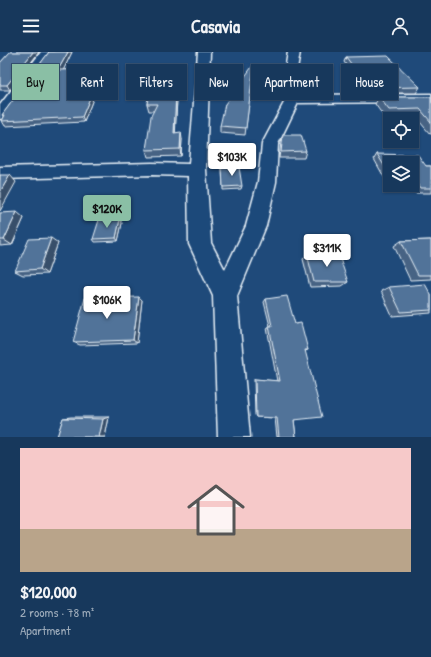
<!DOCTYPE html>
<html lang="en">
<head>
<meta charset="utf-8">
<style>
  :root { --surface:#17385c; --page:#244365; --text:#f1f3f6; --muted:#9eacbb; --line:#365272; --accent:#8abfa5 }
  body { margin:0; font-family:"Patrick Hand",sans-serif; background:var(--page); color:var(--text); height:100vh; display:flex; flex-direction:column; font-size:15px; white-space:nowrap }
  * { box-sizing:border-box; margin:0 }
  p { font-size:13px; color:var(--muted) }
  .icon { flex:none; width:22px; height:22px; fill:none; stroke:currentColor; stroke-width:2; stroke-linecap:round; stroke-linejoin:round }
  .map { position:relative; height:385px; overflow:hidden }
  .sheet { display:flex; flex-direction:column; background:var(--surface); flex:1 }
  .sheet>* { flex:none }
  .hud { position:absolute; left:12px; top:12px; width:407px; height:36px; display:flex; gap:8px }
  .fabs { position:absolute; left:383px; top:60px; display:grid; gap:8px }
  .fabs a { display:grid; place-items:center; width:36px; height:36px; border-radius:0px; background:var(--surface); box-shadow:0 1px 3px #0004,0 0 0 1px var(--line); font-size:20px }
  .price { position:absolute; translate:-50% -34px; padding:0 9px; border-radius:4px; background:#fff; color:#222; font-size:13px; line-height:26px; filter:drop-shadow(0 1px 2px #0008) }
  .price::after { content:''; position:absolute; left:50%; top:24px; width:12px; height:9px; margin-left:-6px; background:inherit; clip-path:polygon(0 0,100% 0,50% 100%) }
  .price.selected { background:var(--accent); color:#111 }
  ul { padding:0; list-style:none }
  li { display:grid; align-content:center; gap:8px; height:212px; padding:0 20px }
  li span { display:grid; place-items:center; height:124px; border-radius:0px; color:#555 }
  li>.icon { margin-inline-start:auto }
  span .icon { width:72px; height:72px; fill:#fffc; stroke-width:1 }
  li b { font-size:17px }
  .pill { padding:0 14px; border-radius:0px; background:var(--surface); box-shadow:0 1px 3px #0004,0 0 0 1px var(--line); font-size:14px; line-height:36px }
  .pill.selected { background:var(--accent); color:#111 }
  header { display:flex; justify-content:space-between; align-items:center; height:52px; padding:0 20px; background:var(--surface); font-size:18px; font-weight:700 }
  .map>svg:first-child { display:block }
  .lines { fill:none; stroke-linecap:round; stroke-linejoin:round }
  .minor-casing { stroke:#e8f1f8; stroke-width:3 }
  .minor { fill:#1f4a7a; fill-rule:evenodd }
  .wall { fill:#466384; stroke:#e8f1f8 }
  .shaded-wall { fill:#39506b; stroke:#e8f1f8 }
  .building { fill:#517399; stroke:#e8f1f8 }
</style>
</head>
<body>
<header><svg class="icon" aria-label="menu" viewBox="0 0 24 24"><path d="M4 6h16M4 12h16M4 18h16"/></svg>Casavia<svg class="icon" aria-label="person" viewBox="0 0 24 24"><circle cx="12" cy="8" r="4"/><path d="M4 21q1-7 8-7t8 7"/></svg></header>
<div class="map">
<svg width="431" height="385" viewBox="0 0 431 385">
  <rect width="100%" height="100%" fill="#1f4a7a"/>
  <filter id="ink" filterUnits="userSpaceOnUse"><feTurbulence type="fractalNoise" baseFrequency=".025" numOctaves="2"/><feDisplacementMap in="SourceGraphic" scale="8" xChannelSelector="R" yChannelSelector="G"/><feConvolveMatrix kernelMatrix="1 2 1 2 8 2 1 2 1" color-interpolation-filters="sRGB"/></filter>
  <g filter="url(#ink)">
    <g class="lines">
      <defs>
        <g id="minor">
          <path d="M 41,0 L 53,0 L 5,66 L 0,67 L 0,53 Z"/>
          <path d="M 198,0 L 210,0 L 206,118 L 211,191 L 225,218 L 246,174 L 258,130 L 262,92 L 286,47 L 283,30 L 288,0 L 300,0 L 296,24 L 298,43 L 431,42 L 431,50 L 298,51 L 278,92 L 276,130 L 266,174 L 237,244 L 250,385 L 218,385 L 213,244 L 189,192 L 188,124 L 152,123 L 0,127 L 0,115 L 152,111 L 189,112 Z"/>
        </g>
      </defs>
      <use href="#minor" class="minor-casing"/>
      <use href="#minor" class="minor"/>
    </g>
    <g class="wall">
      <path d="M 10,0 L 39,0 L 10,38 L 0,38 L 0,11 Z"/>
      <path d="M 49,0 L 72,0 L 63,18 L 102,17 L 103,21 L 84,70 L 5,74 L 2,69 L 4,66 L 2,63 Z"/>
      <path d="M 346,5 L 420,35 L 416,41 L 367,41 L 344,10 Z"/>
      <path d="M 254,12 L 245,83 L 220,81 L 220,74 Z"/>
      <path d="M 173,16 L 174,23 L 172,40 L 176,40 L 177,47 L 175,81 L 182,87 L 181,104 L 148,105 L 146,98 L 154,59 L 149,59 L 147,52 L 149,40 L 148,34 Z"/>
      <path d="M 379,45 L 431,45 L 431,82 L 430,82 L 415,64 L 385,66 L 375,52 Z"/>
      <path d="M 283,83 L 306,99 L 304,106 L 279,106 L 281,90 Z"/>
      <path d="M 377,102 L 426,114 L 431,114 L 431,141 L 415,141 L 410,133 L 412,133 L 412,111 L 390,111 L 390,125 L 384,125 L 374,107 Z"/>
      <path d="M 222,116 L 242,134 L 241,137 L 223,138 Z"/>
      <path d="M 0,161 L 24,166 L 12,193 L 0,194 Z"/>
      <path d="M 122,171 L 118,189 L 95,190 L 93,187 Z"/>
      <path d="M 431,188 L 431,227 L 410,228 L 394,194 L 401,189 Z"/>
      <path d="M 58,191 L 47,222 L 23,223 L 15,219 Z"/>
      <path d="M 307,202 L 348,230 L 342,234 L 310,235 L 303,207 Z"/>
      <path d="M 389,235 L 431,243 L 431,261 L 392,264 L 381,239 Z"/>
      <path d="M 139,245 L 142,248 L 137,291 L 80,293 L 73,290 Z"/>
      <path d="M 266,247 L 295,272 L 308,298 L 305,299 L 294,368 L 296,385 L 277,385 L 275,366 L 256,365 L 255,363 L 254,327 L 277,329 L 267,276 L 270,274 L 264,250 Z"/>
      <path d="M 71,365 L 109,365 L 105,385 L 57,385 L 63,366 Z"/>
    </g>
    <g class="shaded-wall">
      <path d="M 33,0 L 39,0 L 10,38 L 7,33 Z"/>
      <path d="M 68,0 L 72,0 L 61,23 L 58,18 Z"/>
      <path d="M 173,16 L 174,23 L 171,47 L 170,40 Z"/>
      <path d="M 102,17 L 103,21 L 84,70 L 82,65 Z"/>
      <path d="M 176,40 L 177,47 L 175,87 L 174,81 Z"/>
      <path d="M 181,80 L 182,87 L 181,104 L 180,97 Z"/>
      <path d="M 10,123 L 16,130 L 0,159 L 0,140 Z"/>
      <path d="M 17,160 L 24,166 L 12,193 L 4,188 Z"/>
      <path d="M 120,167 L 122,171 L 118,189 L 116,186 Z"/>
      <path d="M 51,186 L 58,191 L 47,222 L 40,217 Z"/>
      <path d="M 139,245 L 142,248 L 137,291 L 133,288 Z"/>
      <path d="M 109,365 L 105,385 L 99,385 L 103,367 Z"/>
    </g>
    <g class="building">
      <path d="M 10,0 L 33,0 L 7,33 L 0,33 L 0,11 Z"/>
      <path d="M 49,0 L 68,0 L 58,18 L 102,17 L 82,65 L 2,69 L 5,63 L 2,63 Z"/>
      <path d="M 388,4 L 420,35 L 369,36 L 346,5 Z"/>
      <path d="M 254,12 L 246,76 L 220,74 L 225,52 Z"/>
      <path d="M 152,16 L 173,16 L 170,40 L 176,40 L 174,81 L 181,80 L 180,97 L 146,98 L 151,64 L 157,52 L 147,52 L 150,34 L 148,34 Z"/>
      <path d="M 379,45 L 431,45 L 431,70 L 420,57 L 389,58 Z"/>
      <path d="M 283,83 L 301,83 L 306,99 L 281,100 Z"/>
      <path d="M 377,102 L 418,103 L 426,114 L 431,114 L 431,136 L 420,136 L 412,123 L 412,111 L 390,111 L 390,120 L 388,120 Z"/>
      <path d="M 239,115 L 242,134 L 223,135 L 222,116 Z"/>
      <path d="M 0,123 L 10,123 L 0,140 Z"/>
      <path d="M 17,160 L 4,188 L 0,188 L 0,161 Z"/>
      <path d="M 120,167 L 116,186 L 93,187 L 99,168 Z"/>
      <path d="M 51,186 L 40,217 L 15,219 L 29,187 Z"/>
      <path d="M 431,188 L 431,223 L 418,223 L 401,189 Z"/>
      <path d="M 338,201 L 348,230 L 314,230 L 307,202 Z"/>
      <path d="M 425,232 L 431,243 L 431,258 L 401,260 L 389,235 Z"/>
      <path d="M 287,244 L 295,272 L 301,271 L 308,298 L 305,298 L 322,365 L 294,368 L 296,385 L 279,385 L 277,366 L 256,365 L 255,327 L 280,329 L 269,274 L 272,274 L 266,247 Z"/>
      <path d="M 139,245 L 133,288 L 73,290 L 85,246 Z"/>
      <path d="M 63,366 L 103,367 L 99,385 L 57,385 Z"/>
    </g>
  </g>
</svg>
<div class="fabs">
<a><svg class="icon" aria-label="locate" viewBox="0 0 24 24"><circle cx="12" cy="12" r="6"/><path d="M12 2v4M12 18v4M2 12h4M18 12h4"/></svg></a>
<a><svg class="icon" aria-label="layers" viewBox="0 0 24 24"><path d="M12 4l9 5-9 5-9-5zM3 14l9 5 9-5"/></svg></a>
</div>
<b class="price" style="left:232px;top:125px">$103K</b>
<b class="price selected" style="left:107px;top:177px">$120K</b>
<b class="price" style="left:327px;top:216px">$311K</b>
<b class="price" style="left:107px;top:268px">$106K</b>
<div class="hud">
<a class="pill selected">Buy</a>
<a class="pill">Rent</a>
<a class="pill">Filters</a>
<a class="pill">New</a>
<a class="pill">Apartment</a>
<a class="pill">House</a>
</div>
</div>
<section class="sheet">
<ul>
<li><span style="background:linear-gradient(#f6c9c9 65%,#b9a48a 0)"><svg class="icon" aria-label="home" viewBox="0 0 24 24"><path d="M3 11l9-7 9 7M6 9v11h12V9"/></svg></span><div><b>$120,000</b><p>2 rooms · 78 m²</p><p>Apartment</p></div></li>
</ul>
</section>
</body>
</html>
